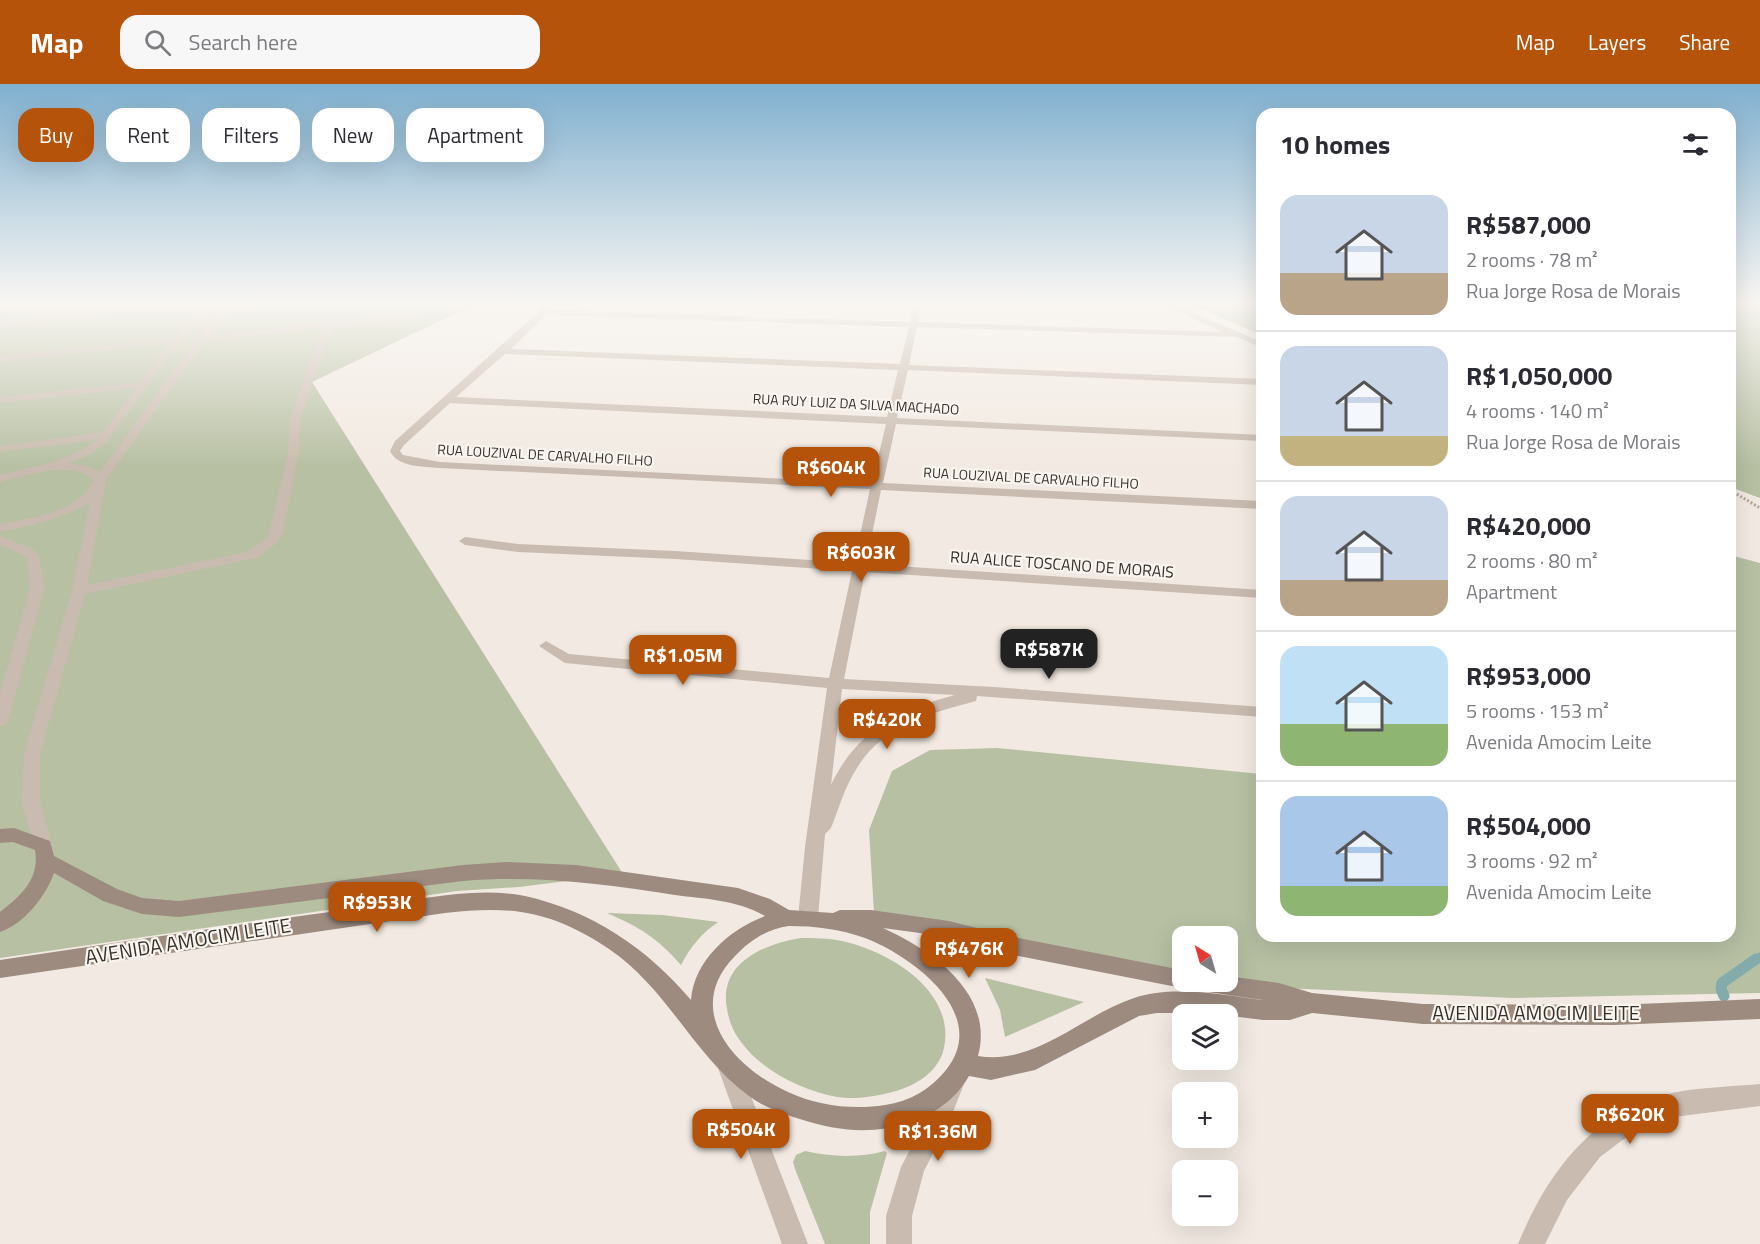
<!DOCTYPE html>
<html lang="en">
<head>
<meta charset="utf-8">
<style>
  :root { --surface:#fff; --page:#f7f7f7; --text:#2b2b33; --muted:#7c7c81; --line:#e1e1e2; --accent:#b45309 }
  body { margin:0; font-family:"Titillium Web",sans-serif; background:var(--page); color:var(--text); height:100vh; display:flex; flex-direction:column; font-size:22px; white-space:nowrap }
  * { box-sizing:border-box; margin:0 }
  p { font-size:20px; color:var(--muted) }
  .icon { flex:none; width:33px; height:33px; fill:none; stroke:currentColor; stroke-width:2; stroke-linecap:round; stroke-linejoin:round }
  .map { position:relative; flex:1; overflow:hidden }
  .sheet { position:absolute; left:1256px; top:24px; width:480px; height:834px; display:flex; flex-direction:column; background:var(--surface); border-radius:18px; box-shadow:0 6px 24px #0002 }
  .sheet>* { flex:none }
  .guide { position:absolute; left:18px; top:24px; width:570px; height:54px; display:flex; gap:12px }
  .needle { width:39px; rotate:323deg }
  .controls { position:absolute; left:1172px; top:842px; display:grid; gap:12px }
  .controls a { display:grid; place-items:center; width:66px; height:66px; border-radius:12px; background:var(--surface); box-shadow:0 6px 24px #0002; font-size:30px }
  .price { position:absolute; translate:-50% -51px; padding:0 14px; border-radius:12px; background:var(--accent); color:#fff; font-size:20px; line-height:39px; filter:drop-shadow(0 2px 3px #0008) }
  .price::after { content:''; position:absolute; left:50%; top:36px; width:18px; height:14px; margin-left:-9px; background:inherit; clip-path:polygon(0 0,100% 0,50% 100%) }
  .price.current { background:#222; color:#fff }
  ul { padding:0; list-style:none }
  li { display:flex; align-items:center; gap:18px; height:150px; padding:0 24px }
  li+li { border-top:2px solid var(--line) }
  li span { display:grid; place-items:center; flex:none; width:168px; height:120px; border-radius:18px; color:#555 }
  li>.icon { margin-inline-start:auto }
  span .icon { width:72px; height:72px; fill:#fffc; stroke-width:1 }
  li b { font-size:26px }
  h2 { display:flex; justify-content:space-between; align-items:center; height:72px; padding:0 24px; font-size:26px }
  .chip { padding:0 21px; border-radius:18px; background:var(--surface); box-shadow:0 6px 24px #0002; font-size:21px; line-height:54px }
  .chip.current { background:var(--accent); color:#fff }
  header { display:flex; align-items:center; gap:36px; box-sizing:border-box; height:84px; padding:0 30px; background:var(--accent); color:#fff }
  header strong { font-size:28px }
  nav { display:flex; gap:33px; margin-inline-start:auto; font-size:21px }
  .search { width:420px; height:54px; background:var(--page); display:flex; align-items:center; gap:15px; box-sizing:border-box; padding:0 21px; border-radius:18px; color:var(--muted); font-size:22px }
  .map>svg:first-child { display:block }
  .green { fill:#b7c0a3 }
  .lines { fill:none; stroke-linecap:round; stroke-linejoin:round }
  .stream-far1 { stroke:#84abac; stroke-width:9 }
  .stream { stroke:#84abac; stroke-width:11 }
  .path { stroke:#b5a599; stroke-width:3; stroke-dasharray:2 2; stroke-linecap:butt }
  .street { fill:#c9bbaf; fill-rule:evenodd }
  .secondary { fill:#9d8b80; fill-rule:evenodd }
  .labels { text-anchor:middle; stroke-width:4.5; stroke-linejoin:round; paint-order:stroke }
  .far-street-label { font-size:14px; fill:#39302c; stroke:#f9f5ef }
  .street-label { font-size:16px; fill:#39302c; stroke:#f9f5ef }
  .near-street-label { font-size:20px; fill:#39302c; stroke:#f9f5ef }
</style>
</head>
<body>
<header>
<strong>Map</strong>
<div class="search"><svg class="icon" aria-label="search" viewBox="0 0 24 24"><circle cx="10" cy="10" r="6"/><path d="M15 15l6 6"/></svg>Search here</div>
<nav><a>Map</a><a>Layers</a><a>Share</a></nav>
</header>
<div class="map">
<svg width="1760" height="1160" viewBox="0 0 1760 1160">
  <rect width="100%" height="100%" fill="#f2eae2"/>
  <g class="green">
    <path d="M 0,220 L 475,220 L 312,298 L 623,790 L 519,803 L 457,807 L 0,874 Z"/>
    <path d="M 1190,220 L 1261,220 L 1261,251 Z"/>
    <path d="M 1730,220 L 1760,220 L 1760,414 L 1730,403 Z"/>
    <path d="M 1730,471 L 1760,479 L 1760,909 L 1513,914 L 1235,902 L 1227,897 L 1227,852 L 1182,852 L 1182,893 L 874,829 L 869,746 L 892,687 L 930,666 L 997,664 L 1261,690 L 1262,852 L 1730,852 Z"/>
    <path d="M 607,829 L 663,831 L 718,838 C 701,850 691,862 681,881 C 656,853 641,844 607,829 Z"/>
    <path d="M 801,854 C 815,854 828,854 842,857 C 889,867 956,907 944,964 C 939,987 917,1001 896,1007 C 877,1012 857,1016 837,1013 C 803,1007 762,987 741,958 C 733,948 729,937 727,925 C 718,879 764,860 801,854 Z"/>
    <path d="M 985,894 L 1084,918 L 1005,953 L 1000,926 Z"/>
    <path d="M 805,1067 C 830,1073 859,1074 885,1067 L 887,1069 L 870,1128 L 870,1160 L 825,1160 L 795,1085 L 793,1078 L 796,1071 Z"/>
  </g>
  <g class="lines">
    <path class="stream-far1" d="M 1754,877 L 1760,873"/>
    <path class="stream" d="M 1724,912 L 1721,905 L 1722,899 L 1756,875"/>
    <path class="path" d="M 1730,406 L 1760,424"/>
    <g class="street">
      <path d="M 158,220 L 190,220 L 0,242 L 0,236 Z"/>
      <path d="M 204,220 L 213,220 L 174,265 L 107,358 L 92,370 L 69,379 L 87,382 L 100,388 L 199,253 L 228,220 L 237,220 L 210,252 L 419,228 L 423,231 L 419,234 L 332,243 L 300,336 L 298,370 L 283,448 L 277,459 L 256,474 L 85,510 L 40,670 L 40,718 L 52,762 L 50,767 L 43,769 L 36,767 L 34,762 L 22,718 L 24,670 L 72,507 L 90,418 C 62,435 32,442 0,448 L 0,440 C 31,435 79,428 94,396 C 76,375 24,392 0,398 L 0,391 C 34,382 69,378 97,356 L 0,368 L 0,362 L 103,348 L 136,304 L 0,319 L 0,313 L 141,298 L 169,259 L 0,278 L 0,272 L 175,254 ZM 323,244 L 290,336 L 288,370 L 268,454 L 247,468 L 87,501 L 106,396 L 205,257 Z"/>
      <path d="M 547,220 L 556,220 L 551,226 L 910,238 L 914,220 L 922,220 L 918,238 L 1223,248 L 1160,220 L 1172,220 L 1262,258 L 1262,264 L 1237,253 L 917,243 L 909,281 L 1262,295 L 1262,301 L 908,286 L 897,334 L 1262,351 L 1262,357 L 896,340 L 883,399 L 1262,417 L 1262,425 L 881,406 L 866,480 L 1262,506 L 1262,514 L 865,488 L 844,595 L 994,603 L 1262,623 L 1262,633 L 977,612 L 976,617 C 931,629 882,642 857,684 C 845,702 839,724 831,744 L 825,750 L 818,834 L 815,840 L 808,842 L 801,840 L 798,834 L 805,763 L 827,604 L 565,579 L 539,562 L 546,557 L 569,570 L 829,594 L 852,487 L 675,475 L 518,468 L 465,461 L 459,457 L 465,453 L 518,460 L 675,467 L 854,479 L 870,405 L 440,384 C 423,382 398,384 390,367 L 395,357 ZM 546,231 L 909,243 L 900,280 L 511,265 ZM 505,270 L 898,286 L 887,333 L 456,313 ZM 450,319 L 886,340 L 872,399 L 440,378 L 403,371 L 400,367 L 404,361 ZM 842,605 L 955,611 C 899,626 857,646 831,701 Z"/>
      <path d="M 0,452 L 31,464 L 39,471 L 44,505 L 8,637 L 6,641 L 0,642 L 0,609 L 30,505 L 28,475 L 21,470 L 0,461 Z"/>
      <path d="M 729,973 L 737,976 L 740,984 L 808,1160 L 782,1160 L 718,984 L 721,976 Z"/>
      <path d="M 952,989 L 960,992 L 964,1000 L 949,1038 L 924,1087 L 912,1132 L 912,1160 L 886,1160 L 886,1132 L 901,1083 L 932,1024 L 944,992 Z"/>
      <path d="M 1760,1000 L 1760,1022 L 1666,1034 L 1641,1042 L 1600,1073 L 1567,1116 L 1545,1160 L 1518,1160 C 1546,1092 1589,1031 1664,1011 C 1694,1003 1729,1003 1760,1000 Z"/>
    </g>
    <path class="secondary" d="M 14,744 L 50,757 L 54,772 L 117,805 L 142,814 L 179,817 L 463,781 L 506,778 L 576,781 L 738,804 L 770,815 L 789,826 L 833,829 L 840,826 L 871,826 L 949,837 L 1013,853 L 1182,886 L 1182,897 L 1227,897 L 1227,892 L 1279,899 L 1312,909 L 1423,920 L 1614,921 L 1760,915 L 1760,935 L 1614,941 L 1423,940 L 1312,929 L 1290,936 L 1263,936 L 1207,929 L 1157,929 L 1139,932 L 1035,986 L 991,996 L 969,992 C 952,1022 921,1038 888,1044 C 858,1049 832,1045 803,1036 C 784,1030 765,1024 749,1012 C 694,972 667,904 609,865 C 552,827 512,821 445,829 L 0,894 L 0,876 C 122,858 245,839 368,823 C 418,816 475,802 525,812 C 592,827 647,864 691,916 C 694,876 730,845 765,832 C 738,816 705,815 675,811 C 603,800 536,791 463,797 L 179,833 L 142,830 L 103,817 L 54,789 C 46,812 24,840 0,848 L 0,828 C 21,812 40,795 35,766 L 13,758 L 0,759 L 0,745 ZM 789,842 C 815,842 840,845 865,854 C 912,872 991,930 946,986 C 930,1006 910,1017 885,1021 C 853,1026 818,1022 788,1008 C 734,984 682,926 735,872 C 750,856 767,845 789,842 ZM 883,844 L 949,853 L 1013,871 L 1182,904 L 1262,916 C 1221,911 1174,901 1134,914 C 1084,930 1035,982 978,972 C 995,909 931,866 883,844 Z"/>
  </g>
  <linearGradient id="sky" x2="0" y2="1"><stop stop-color="#80b0d0"/><stop offset="0.57" stop-color="#f9f6f2"/><stop offset="1" stop-color="#f9f6f2" stop-opacity="0"/></linearGradient>
  <rect width="1760" height="383" fill="url(#sky)"/>
  <g class="labels">
    <g class="far-street-label">
      <text transform="translate(856 320) rotate(3)" y="5">RUA RUY LUIZ DA SILVA MACHADO</text>
      <text transform="translate(545 371) rotate(3)" y="5">RUA LOUZIVAL DE CARVALHO FILHO</text>
      <text transform="translate(1031 394) rotate(3)" y="5">RUA LOUZIVAL DE CARVALHO FILHO</text>
    </g>
    <g class="street-label">
      <text transform="translate(1062 480) rotate(4)" y="6">RUA ALICE TOSCANO DE MORAIS</text>
    </g>
    <g class="near-street-label">
      <text transform="translate(188 857) rotate(-9)" y="7">AVENIDA AMOCIM LEITE</text>
      <text x="1536" y="936">AVENIDA AMOCIM LEITE</text>
    </g>
  </g>
</svg>
<div class="controls">
<a><svg class="needle" viewBox="-14 -14 28 28"><path d="M0-13l5 13h-10z" fill="#e53935"/><path d="M0 13l5-13h-10z" fill="#7c7c81"/></svg></a>
<a><svg class="icon" aria-label="layers" viewBox="0 0 24 24"><path d="M12 4l9 5-9 5-9-5zM3 14l9 5 9-5"/></svg></a>
<a>+</a>
<a>−</a>
</div>
<b class="price" style="left:831px;top:414px">R$604K</b>
<b class="price" style="left:861px;top:499px">R$603K</b>
<b class="price current" style="left:1049px;top:596px">R$587K</b>
<b class="price" style="left:683px;top:602px">R$1.05M</b>
<b class="price" style="left:887px;top:666px">R$420K</b>
<b class="price" style="left:377px;top:849px">R$953K</b>
<b class="price" style="left:969px;top:895px">R$476K</b>
<b class="price" style="left:1630px;top:1061px">R$620K</b>
<b class="price" style="left:741px;top:1076px">R$504K</b>
<b class="price" style="left:938px;top:1078px">R$1.36M</b>
<div class="guide">
<a class="chip current">Buy</a>
<a class="chip">Rent</a>
<a class="chip">Filters</a>
<a class="chip">New</a>
<a class="chip">Apartment</a>
</div>
<section class="sheet">
<h2>10 homes<svg class="icon" aria-label="filters" viewBox="0 0 24 24"><path d="M4 7h16M4 17h16"/><circle cx="9" cy="7" r="2"/><circle cx="15" cy="17" r="2"/></svg></h2>
<ul>
<li><span style="background:linear-gradient(#c9d6e8 65%,#b9a48a 0)"><svg class="icon" aria-label="home" viewBox="0 0 24 24"><path d="M3 11l9-7 9 7M6 9v11h12V9"/></svg></span><div><b>R$587,000</b><p>2 rooms · 78 m²</p><p>Rua Jorge Rosa de Morais</p></div></li>
<li><span style="background:linear-gradient(#c9d6e8 75%,#c2b280 0)"><svg class="icon" aria-label="home" viewBox="0 0 24 24"><path d="M3 11l9-7 9 7M6 9v11h12V9"/></svg></span><div><b>R$1,050,000</b><p>4 rooms · 140 m²</p><p>Rua Jorge Rosa de Morais</p></div></li>
<li><span style="background:linear-gradient(#c9d6e8 70%,#b9a48a 0)"><svg class="icon" aria-label="home" viewBox="0 0 24 24"><path d="M3 11l9-7 9 7M6 9v11h12V9"/></svg></span><div><b>R$420,000</b><p>2 rooms · 80 m²</p><p>Apartment</p></div></li>
<li><span style="background:linear-gradient(#bfe0f5 65%,#8fb573 0)"><svg class="icon" aria-label="home" viewBox="0 0 24 24"><path d="M3 11l9-7 9 7M6 9v11h12V9"/></svg></span><div><b>R$953,000</b><p>5 rooms · 153 m²</p><p>Avenida Amocim Leite</p></div></li>
<li><span style="background:linear-gradient(#a9c7e8 75%,#8fb573 0)"><svg class="icon" aria-label="home" viewBox="0 0 24 24"><path d="M3 11l9-7 9 7M6 9v11h12V9"/></svg></span><div><b>R$504,000</b><p>3 rooms · 92 m²</p><p>Avenida Amocim Leite</p></div></li>
</ul>
</section>
</div>
</body>
</html>
